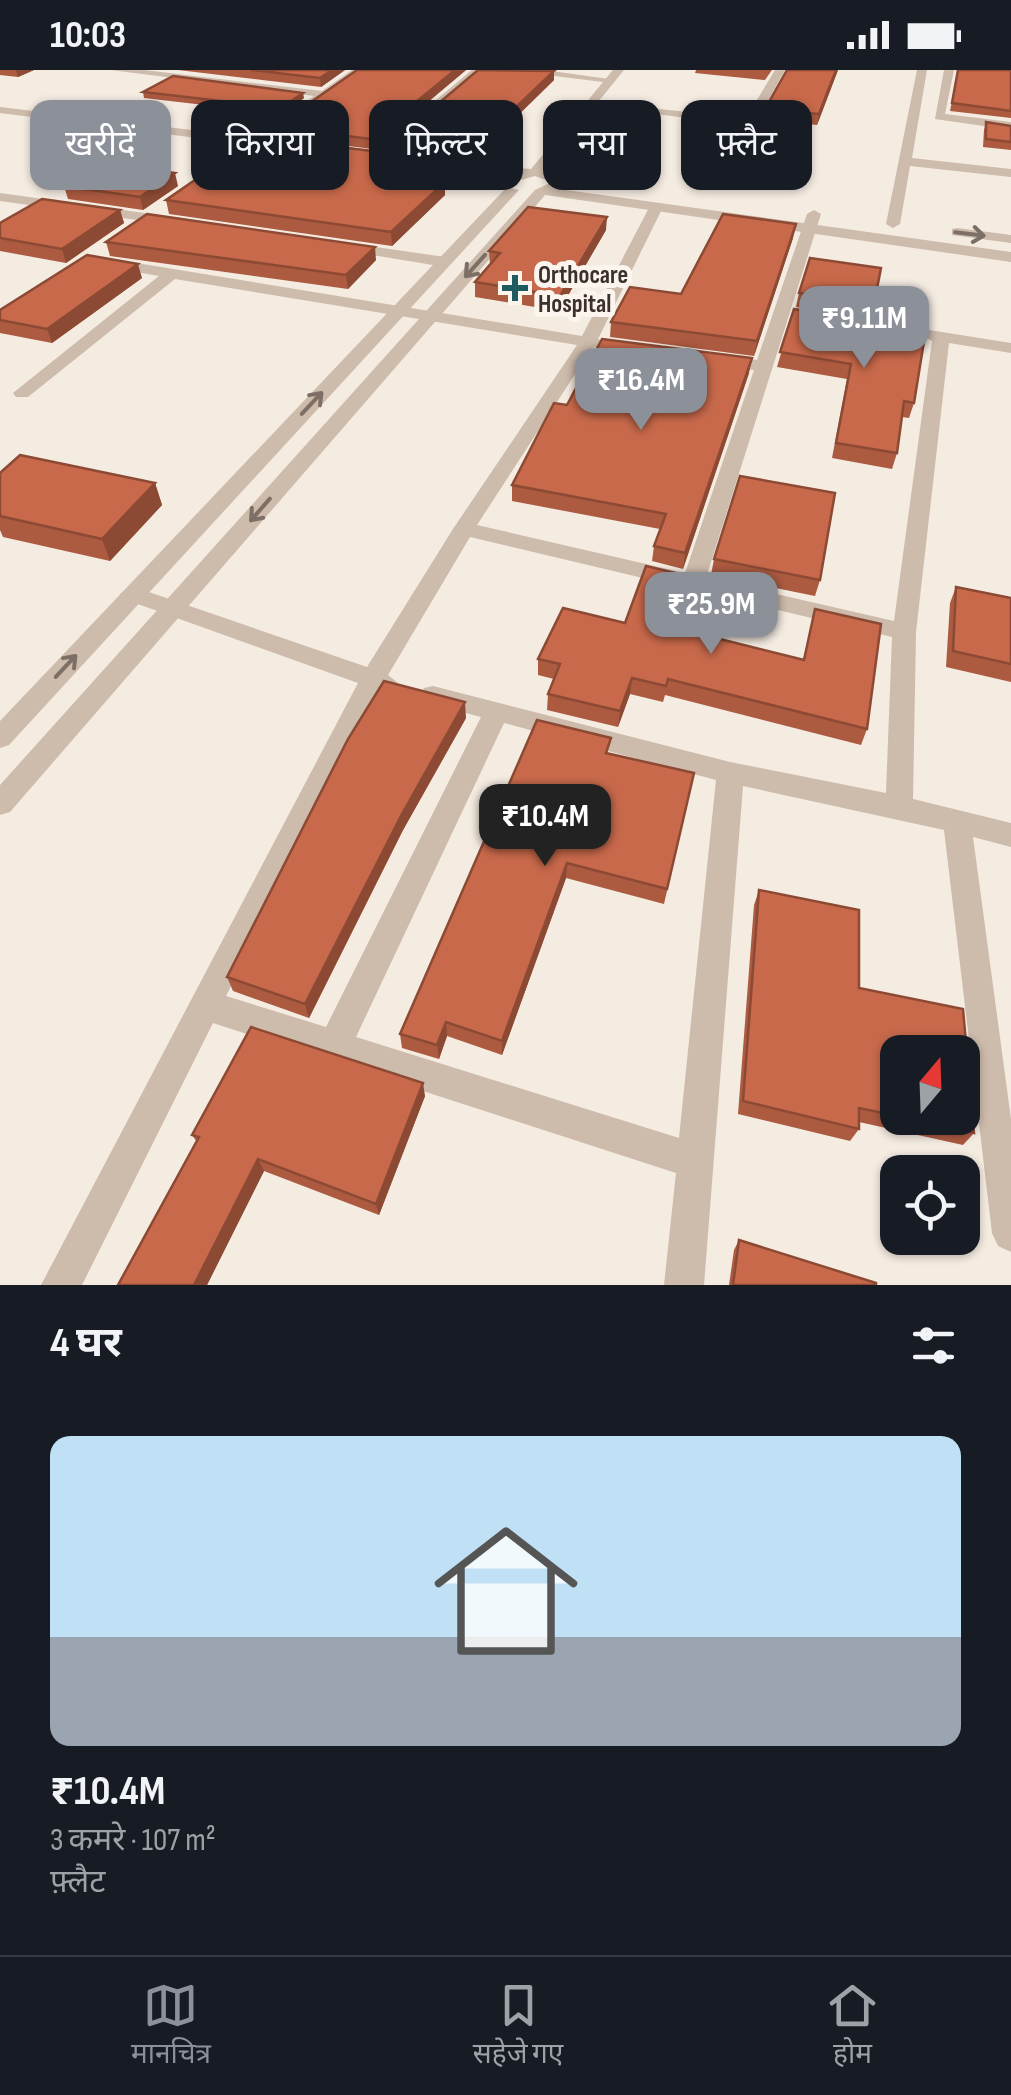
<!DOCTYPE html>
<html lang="hi">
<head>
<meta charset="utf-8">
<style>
  :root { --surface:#171b24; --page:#242831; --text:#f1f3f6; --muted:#9ea1a6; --line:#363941; --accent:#8c9099 }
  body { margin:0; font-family:"Sofia Sans Condensed","Noto Sans Devanagari",sans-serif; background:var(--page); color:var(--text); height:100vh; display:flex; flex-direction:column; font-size:38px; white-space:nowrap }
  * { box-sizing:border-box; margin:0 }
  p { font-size:32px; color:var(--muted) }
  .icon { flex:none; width:55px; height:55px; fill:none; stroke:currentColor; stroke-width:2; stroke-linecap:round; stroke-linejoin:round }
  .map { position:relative; height:1215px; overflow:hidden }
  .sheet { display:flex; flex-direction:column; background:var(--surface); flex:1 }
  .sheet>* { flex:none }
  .banner { position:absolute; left:30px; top:30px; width:952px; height:90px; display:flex; gap:20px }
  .needle { width:65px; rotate:19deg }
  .tools { position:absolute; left:880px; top:965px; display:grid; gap:20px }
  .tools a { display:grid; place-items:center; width:100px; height:100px; border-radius:20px; background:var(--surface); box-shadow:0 2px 8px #0004; font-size:50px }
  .price { position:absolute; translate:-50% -85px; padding:0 22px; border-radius:20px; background:var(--accent); color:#fff; font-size:32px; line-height:65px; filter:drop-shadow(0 2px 5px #0008) }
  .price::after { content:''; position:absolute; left:50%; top:60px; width:30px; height:22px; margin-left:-15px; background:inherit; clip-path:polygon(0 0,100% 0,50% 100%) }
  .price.on { background:#222; color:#fff }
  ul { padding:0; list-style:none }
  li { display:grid; align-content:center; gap:20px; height:530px; padding:0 50px }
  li+li { border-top:2px solid var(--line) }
  li span { display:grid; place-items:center; height:310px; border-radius:20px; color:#555 }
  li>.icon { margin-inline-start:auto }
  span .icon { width:180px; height:180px; fill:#fffc; stroke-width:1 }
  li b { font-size:42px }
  h2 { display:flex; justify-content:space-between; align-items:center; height:120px; padding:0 50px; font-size:42px }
  .chip { padding:0 35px; border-radius:20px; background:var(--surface); box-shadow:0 2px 8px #0004; font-size:35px; line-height:90px }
  .chip.on { background:var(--accent); color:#fff }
  .status { display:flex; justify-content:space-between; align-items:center; height:70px; padding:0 50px; background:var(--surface); direction:ltr }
  .status svg { height:28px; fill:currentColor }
  .tab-bar { display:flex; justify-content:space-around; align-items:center; height:140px; border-top:2px solid var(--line); background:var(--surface); font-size:28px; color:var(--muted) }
  .tab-bar a { display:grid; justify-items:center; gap:5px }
  .tab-bar .on { color:var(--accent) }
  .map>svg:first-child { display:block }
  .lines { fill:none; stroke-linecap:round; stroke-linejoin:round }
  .minor { fill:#cdbbac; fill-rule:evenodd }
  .tertiary { fill:#cdbbac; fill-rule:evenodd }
  .wall { fill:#ac5a40; fill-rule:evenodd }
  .shaded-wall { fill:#8c4a34 }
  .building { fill:#c8694b; stroke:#8c4a34; stroke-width:2.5 }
  .oneway { stroke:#7d6f65 }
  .poi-dot { fill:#1f5a5e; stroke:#fbf5ee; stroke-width:4 }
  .labels { text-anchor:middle; stroke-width:10; stroke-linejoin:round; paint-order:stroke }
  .far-poi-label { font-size:25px; font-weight:bold; fill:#3b302b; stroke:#fbf5ee; text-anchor:start }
</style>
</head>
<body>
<div class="status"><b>10:03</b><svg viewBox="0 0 49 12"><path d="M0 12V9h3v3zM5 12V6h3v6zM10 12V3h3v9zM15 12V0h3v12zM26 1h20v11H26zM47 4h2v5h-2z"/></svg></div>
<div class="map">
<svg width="1011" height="1215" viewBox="0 0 1011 1215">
  <rect width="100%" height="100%" fill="#f4ebe1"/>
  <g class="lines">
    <g class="minor">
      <path d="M 111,0 L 144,0 L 322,21 L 352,0 L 364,0 L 236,90 L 230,86 L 232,83 L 314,26 Z"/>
      <path d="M 472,0 L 483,0 L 379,90 L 371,90 L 371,84 Z"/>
      <path d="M 507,0 L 544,0 L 616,10 L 611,13 Z"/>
      <path d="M 775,0 L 785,0 L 756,52 L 750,56 L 585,35 L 591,32 L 746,48 Z"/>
      <path d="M 917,0 L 927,0 L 912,88 L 1011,99 L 1011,107 L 910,96 L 900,154 L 893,158 L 886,154 Z"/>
      <path d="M 944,0 L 954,0 L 945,44 L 1011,52 L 1011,60 L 935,49 Z"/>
      <path d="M 0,123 L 173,147 L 180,151 L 173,155 L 0,131 Z"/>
      <path d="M 651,134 L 663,137 L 598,269 L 609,274 L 592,278 L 477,455 L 685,503 L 754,300 L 719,295 L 710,290 L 719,285 L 757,290 L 807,144 L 814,140 L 821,144 L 706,508 L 894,551 L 932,271 L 921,265 L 929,260 L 1011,273 L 1011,283 L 949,273 L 916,562 L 913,729 L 1011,753 L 1011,777 L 973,767 L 1011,1049 L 1011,1182 L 998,1176 L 992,1163 L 944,760 L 743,716 L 704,1215 L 664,1215 L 676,1103 L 213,953 L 82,1215 L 41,1215 L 358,613 L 124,529 L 120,524 L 132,516 L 140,519 L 367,597 L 453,459 L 577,275 L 175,209 L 28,327 L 16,327 L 13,323 L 159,206 L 101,196 L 98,193 L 106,188 L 582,266 ZM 470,467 L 892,567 L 886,723 L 730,692 L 433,616 L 424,618 L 420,625 L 424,632 L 481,647 L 326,957 L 226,926 L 379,620 L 394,619 L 398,613 L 388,605 ZM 504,653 L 716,710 L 679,1068 L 356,967 Z"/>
      <path d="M 341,172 L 445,187 L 453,192 L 445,197 L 336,179 L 336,173 Z"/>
    </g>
    <g class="tertiary">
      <path d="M 613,0 L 624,0 L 543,100 L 565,109 L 567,112 L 559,119 L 1011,182 L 1011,192 L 545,125 L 10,742 L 0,745 L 0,715 L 535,120 L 552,112 L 535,106 L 506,114 L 499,110 L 503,106 L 422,96 L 417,95 L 417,89 L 531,99 Z"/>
      <path d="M 0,37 L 283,71 L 289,75 L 283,79 L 0,43 Z"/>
      <path d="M 507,117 L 519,120 L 9,675 L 0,678 L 0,651 Z"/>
      <path d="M 957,158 L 1011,165 L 1011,173 L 952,165 L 952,159 Z"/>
    </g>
  </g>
  <g class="wall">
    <path d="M 0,0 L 34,0 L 18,7 L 0,5 Z"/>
    <path d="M 178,0 L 345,0 L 321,17 Z"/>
    <path d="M 357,0 L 466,0 L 372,79 L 276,67 L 275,57 Z"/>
    <path d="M 696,0 L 772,0 L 765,10 L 695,3 Z"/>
    <path d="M 838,0 L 817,55 L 764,49 L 765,39 Z"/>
    <path d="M 956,0 L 1011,0 L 1011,48 L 950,41 L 958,1 Z"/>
    <path d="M 554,10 L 471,91 L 395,81 L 394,71 Z"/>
    <path d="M 143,22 L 304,28 L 282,44 L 144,28 Z"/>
    <path d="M 986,52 L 1011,56 L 1011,80 L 983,77 L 984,60 Z"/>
    <path d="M 455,104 L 445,112 L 445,125 L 392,176 L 169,144 L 166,130 Z"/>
    <path d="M 64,116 L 178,116 L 143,140 L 68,129 Z"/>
    <path d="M 120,140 L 124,153 L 66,193 L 0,181 L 0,153 Z"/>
    <path d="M 606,160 L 559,241 L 475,227 L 475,212 L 490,195 L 489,181 Z"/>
    <path d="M 793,168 L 754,286 L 610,267 L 611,252 L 681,224 Z"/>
    <path d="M 106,172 L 376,190 L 348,219 L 110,186 Z"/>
    <path d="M 142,208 L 52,273 L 0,263 L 0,250 Z"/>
    <path d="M 799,223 L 874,234 L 870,248 L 796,237 Z"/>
    <path d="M 794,239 L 914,333 L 909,348 L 902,347 L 897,383 L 892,399 L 832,388 L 847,309 L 777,297 Z"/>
    <path d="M 749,303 L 683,499 L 652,491 L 654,476 L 660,459 L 512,431 L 512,415 L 567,335 Z"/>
    <path d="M 0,403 L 155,413 L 162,435 L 110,491 L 3,467 L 0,460 Z"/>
    <path d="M 714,489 L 820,510 L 815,526 L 711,505 Z"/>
    <path d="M 700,509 L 697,525 L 686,561 L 803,590 L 815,539 L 867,659 L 861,675 L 665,625 L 663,632 L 630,624 L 618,657 L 547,640 L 548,624 L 554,609 L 538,605 L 538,589 L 625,553 Z"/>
    <path d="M 956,517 L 1011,528 L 1011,612 L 946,597 L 950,533 Z"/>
    <path d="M 466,648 L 403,760 L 309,948 L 233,921 L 227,907 Z"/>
    <path d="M 609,684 L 694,703 L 664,834 L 566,808 L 502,985 L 447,966 L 439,989 L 402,978 L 400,964 Z"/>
    <path d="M 759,820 L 859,840 L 859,918 L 963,939 L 974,1063 L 963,1075 L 859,1052 L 859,1059 L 850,1071 L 738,1044 L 754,835 ZM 898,982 L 962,982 L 962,1048 L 898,1048 Z"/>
    <path d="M 425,1026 L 379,1145 L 264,1101 L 207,1215 L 118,1215 L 197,1072 L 192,1065 Z"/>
    <path d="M 739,1170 L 876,1215 L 729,1215 L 734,1180 Z"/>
  </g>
  <g class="shaded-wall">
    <path d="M 16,0 L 34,0 L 18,7 Z"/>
    <path d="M 332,0 L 345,0 L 321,17 L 320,8 Z"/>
    <path d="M 455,0 L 466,0 L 372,79 L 371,69 Z"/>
    <path d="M 836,0 L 838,0 L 817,55 L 819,44 Z"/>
    <path d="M 554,1 L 554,10 L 471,91 L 470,81 Z"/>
    <path d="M 303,23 L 304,28 L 282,44 L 281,38 Z"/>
    <path d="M 454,91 L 455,104 L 445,112 L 445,125 L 392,176 L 391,162 L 432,110 Z"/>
    <path d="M 175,103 L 178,116 L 143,140 L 140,127 Z"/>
    <path d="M 120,140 L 124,153 L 66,193 L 62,179 Z"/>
    <path d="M 607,147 L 606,160 L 559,241 L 560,226 Z"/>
    <path d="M 796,154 L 793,168 L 754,286 L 757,271 Z"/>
    <path d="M 375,177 L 376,190 L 348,219 L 346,205 Z"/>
    <path d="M 138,194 L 142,208 L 52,273 L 47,259 Z"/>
    <path d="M 752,288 L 749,303 L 683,499 L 685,483 Z"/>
    <path d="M 155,413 L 162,435 L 110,491 L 102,469 Z"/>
    <path d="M 700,509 L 697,525 L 681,576 L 684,560 Z"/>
    <path d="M 632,608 L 630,624 L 618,657 L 620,641 Z"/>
    <path d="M 465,632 L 466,648 L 403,760 L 309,948 L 305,934 L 402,744 Z"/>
    <path d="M 567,793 L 566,808 L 502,985 L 502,971 Z"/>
    <path d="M 446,952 L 447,966 L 439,989 L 437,975 Z"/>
    <path d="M 423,1013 L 425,1026 L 379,1145 L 376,1134 Z"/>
    <path d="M 258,1089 L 264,1101 L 207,1215 L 194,1215 Z"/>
  </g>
  <g class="building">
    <path d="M 251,0 L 332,0 L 320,8 Z"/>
    <path d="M 357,0 L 455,0 L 371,69 L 275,57 Z"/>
    <path d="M 478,0 L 554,1 L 470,81 L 394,71 Z"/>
    <path d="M 787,0 L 836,0 L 819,44 L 765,39 Z"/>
    <path d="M 958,0 L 1011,0 L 1011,41 L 952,33 Z"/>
    <path d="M 173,6 L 303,23 L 281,38 L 143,22 Z"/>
    <path d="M 986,52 L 1011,56 L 1011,72 L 986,69 Z"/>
    <path d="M 257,67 L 454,91 L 432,110 L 445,112 L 391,162 L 166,130 Z"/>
    <path d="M 105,93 L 175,103 L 140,127 L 64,116 Z"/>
    <path d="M 42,129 L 120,140 L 62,179 L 0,168 L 0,153 Z"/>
    <path d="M 528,137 L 607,147 L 560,226 L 475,212 L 500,183 L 489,181 Z"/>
    <path d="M 147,144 L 375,177 L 346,205 L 106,172 Z"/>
    <path d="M 723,144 L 796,154 L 757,271 L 611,252 L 630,217 L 681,224 Z"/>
    <path d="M 87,185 L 138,194 L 47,259 L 0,250 L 0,240 Z"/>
    <path d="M 810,188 L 881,198 L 874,234 L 799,223 Z"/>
    <path d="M 794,239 L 926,259 L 914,333 L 904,331 L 897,383 L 836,373 L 851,294 L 780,282 Z"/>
    <path d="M 602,269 L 752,288 L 685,483 L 654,476 L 666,444 L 512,415 L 554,333 L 567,335 Z"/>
    <path d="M 20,385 L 155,413 L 102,469 L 0,446 L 0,403 Z"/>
    <path d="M 740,406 L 835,423 L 820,510 L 714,489 Z"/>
    <path d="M 646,496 L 700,509 L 684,560 L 804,590 L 815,539 L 881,554 L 867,659 L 668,609 L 666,616 L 632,608 L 620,641 L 548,624 L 560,594 L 538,589 L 563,538 L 625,553 Z"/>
    <path d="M 956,517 L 1011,528 L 1011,594 L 953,581 Z"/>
    <path d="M 384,611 L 465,632 L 402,744 L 305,934 L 227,907 L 348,669 Z"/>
    <path d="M 537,650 L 611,668 L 606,683 L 694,703 L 667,819 L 567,793 L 502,971 L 446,952 L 437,975 L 400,964 Z"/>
    <path d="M 759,820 L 859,840 L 859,918 L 963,939 L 974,1063 L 904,1048 L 962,1048 L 962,982 L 898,982 L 898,1046 L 859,1038 L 859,1059 L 743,1031 Z"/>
    <path d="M 251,957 L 423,1013 L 376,1134 L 258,1089 L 194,1215 L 118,1215 L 199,1067 L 192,1065 Z"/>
    <path d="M 739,1170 L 876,1213 L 876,1215 L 733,1215 Z"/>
  </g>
  <defs><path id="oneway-shaft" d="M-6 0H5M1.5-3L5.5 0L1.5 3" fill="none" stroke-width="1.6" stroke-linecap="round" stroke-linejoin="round" transform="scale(2.5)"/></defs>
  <g class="oneway">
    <use href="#oneway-shaft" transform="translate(970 164) rotate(7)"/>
    <use href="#oneway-shaft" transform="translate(475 196) rotate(132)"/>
    <use href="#oneway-shaft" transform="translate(312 333) rotate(-47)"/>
    <use href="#oneway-shaft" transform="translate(260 440) rotate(131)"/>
    <use href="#oneway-shaft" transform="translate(66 596) rotate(-47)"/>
  </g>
  <path class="poi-dot" d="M510 203h10v10h10v10h-10v10h-10v-10h-10v-10h10z"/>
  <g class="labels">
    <g class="far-poi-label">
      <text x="538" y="213">Orthocare<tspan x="538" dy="29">Hospital</tspan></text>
    </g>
  </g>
</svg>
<div class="tools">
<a><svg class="needle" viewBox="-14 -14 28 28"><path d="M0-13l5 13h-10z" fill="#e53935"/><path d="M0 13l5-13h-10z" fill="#9ea1a6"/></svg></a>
<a><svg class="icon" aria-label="locate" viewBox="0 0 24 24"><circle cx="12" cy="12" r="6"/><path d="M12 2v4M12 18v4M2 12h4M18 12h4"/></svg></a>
</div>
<b class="price" style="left:864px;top:301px">₹9.11M</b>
<b class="price" style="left:641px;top:363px">₹16.4M</b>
<b class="price" style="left:711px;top:587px">₹25.9M</b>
<b class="price on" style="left:545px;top:799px">₹10.4M</b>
<div class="banner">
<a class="chip on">खरीदें</a>
<a class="chip">किराया</a>
<a class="chip">फ़िल्टर</a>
<a class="chip">नया</a>
<a class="chip">फ़्लैट</a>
</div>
</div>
<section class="sheet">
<h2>4 घर<svg class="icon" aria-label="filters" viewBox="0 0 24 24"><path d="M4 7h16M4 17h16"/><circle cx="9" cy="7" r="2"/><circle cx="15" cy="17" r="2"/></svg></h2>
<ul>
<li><span style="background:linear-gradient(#bfe0f5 65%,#9aa5b1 0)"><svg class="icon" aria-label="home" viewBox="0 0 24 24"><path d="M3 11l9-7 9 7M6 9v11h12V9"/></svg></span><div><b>₹10.4M</b><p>3 कमरे · 107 m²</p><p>फ़्लैट</p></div></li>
</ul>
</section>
<nav class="tab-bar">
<a class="on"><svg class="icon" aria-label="map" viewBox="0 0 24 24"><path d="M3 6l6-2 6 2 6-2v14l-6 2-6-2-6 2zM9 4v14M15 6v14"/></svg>मानचित्र</a>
<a><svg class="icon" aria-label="saved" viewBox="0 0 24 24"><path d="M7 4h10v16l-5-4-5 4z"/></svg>सहेजे गए</a>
<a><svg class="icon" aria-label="home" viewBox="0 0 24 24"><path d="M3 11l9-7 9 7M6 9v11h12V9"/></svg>होम</a>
</nav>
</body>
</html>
